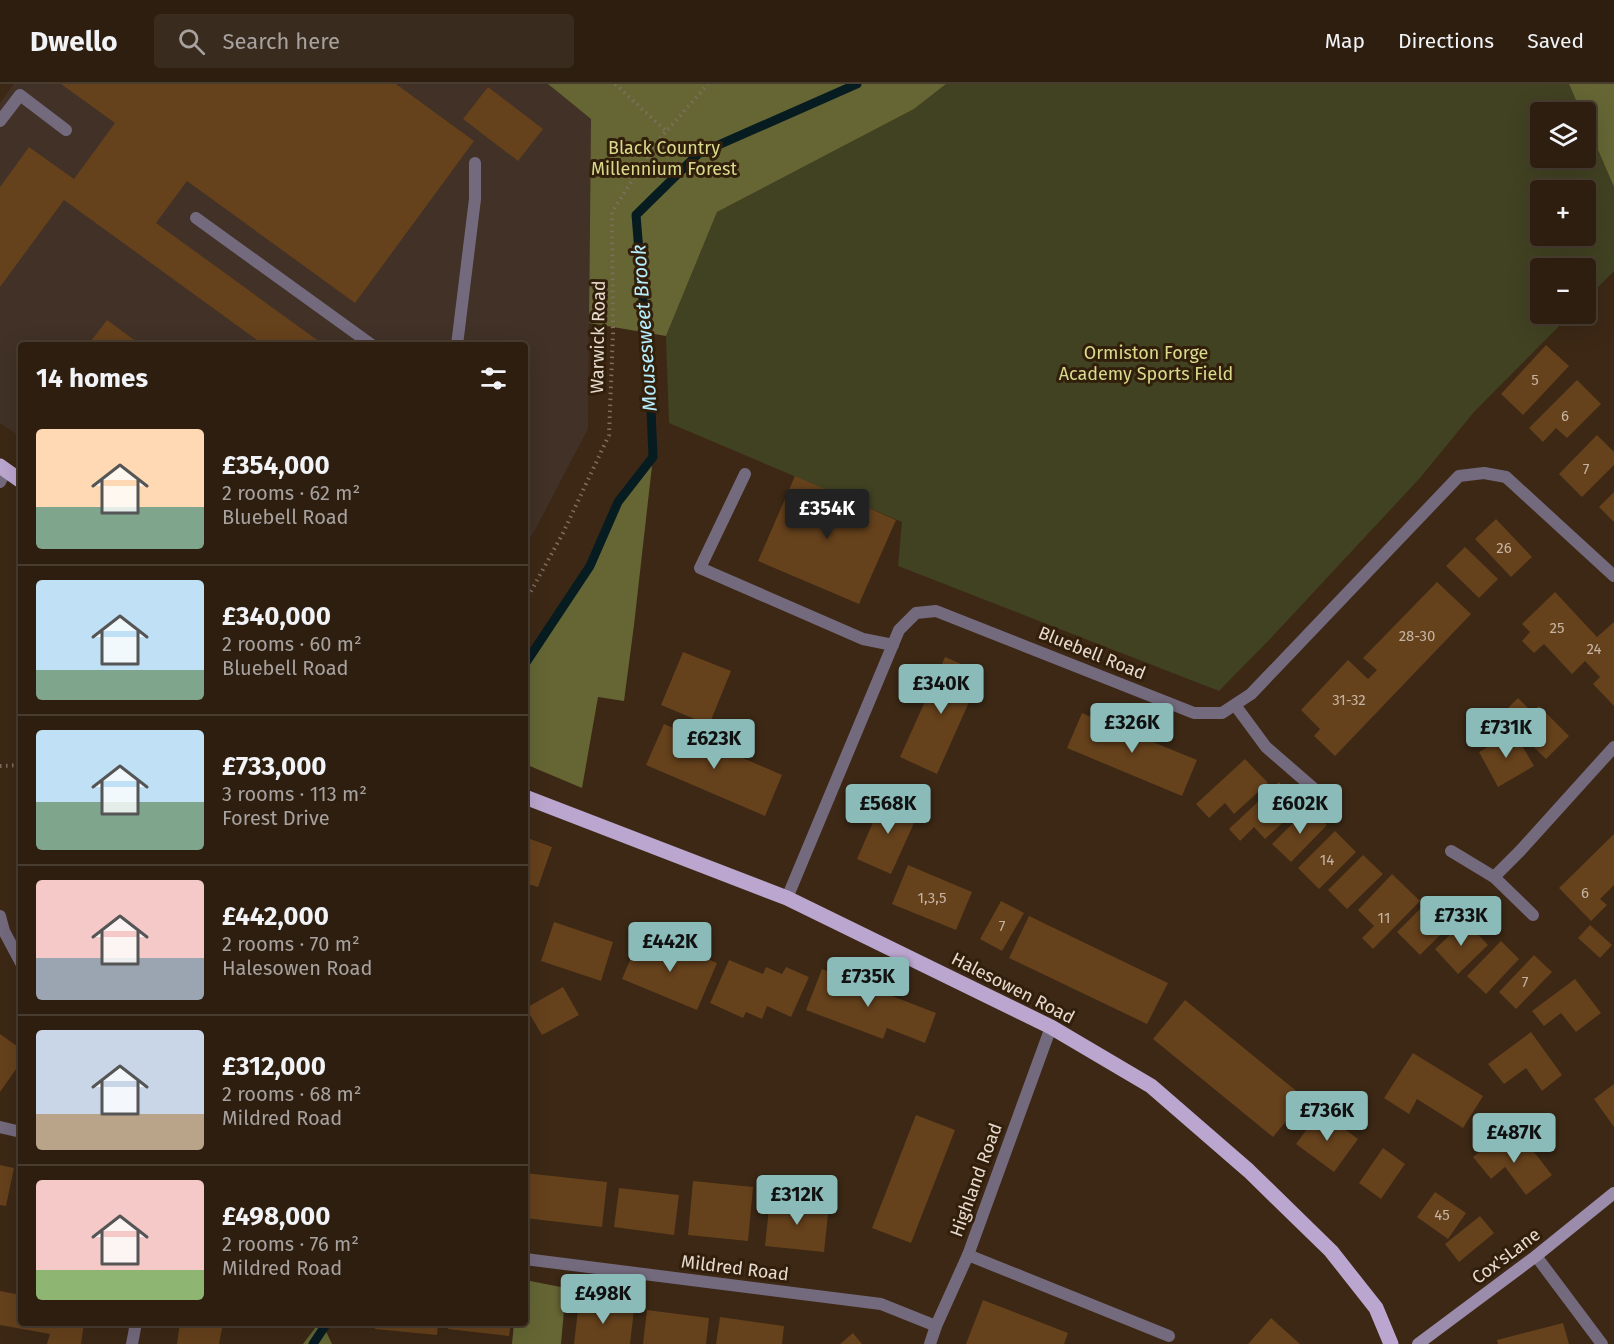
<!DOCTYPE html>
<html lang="en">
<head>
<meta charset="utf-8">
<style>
  :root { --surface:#2d1e10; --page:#392b1e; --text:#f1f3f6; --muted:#a7a29f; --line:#483c30; --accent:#8bbbb9 }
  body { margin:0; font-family:"Fira Sans",sans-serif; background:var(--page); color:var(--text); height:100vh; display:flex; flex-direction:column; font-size:22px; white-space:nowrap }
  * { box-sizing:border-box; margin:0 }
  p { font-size:20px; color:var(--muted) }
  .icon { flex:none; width:33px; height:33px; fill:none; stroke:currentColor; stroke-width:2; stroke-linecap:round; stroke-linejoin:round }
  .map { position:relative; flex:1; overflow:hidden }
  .drawer { position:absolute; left:18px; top:258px; width:510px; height:984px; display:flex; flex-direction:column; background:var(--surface); border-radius:6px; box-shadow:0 6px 24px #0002,0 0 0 2px var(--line) }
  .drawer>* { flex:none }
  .fabs { position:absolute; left:1530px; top:18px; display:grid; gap:12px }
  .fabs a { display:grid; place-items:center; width:66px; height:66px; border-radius:6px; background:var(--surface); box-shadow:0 6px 24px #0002,0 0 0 2px var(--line); font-size:30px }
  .price { position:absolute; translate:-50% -51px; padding:0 14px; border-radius:6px; background:var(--accent); color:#111; font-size:20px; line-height:39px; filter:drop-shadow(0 2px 3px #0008) }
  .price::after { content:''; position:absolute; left:50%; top:36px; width:18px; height:14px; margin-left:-9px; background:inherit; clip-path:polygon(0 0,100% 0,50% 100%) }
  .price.active { background:#222; color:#fff }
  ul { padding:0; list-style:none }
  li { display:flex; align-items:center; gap:18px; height:150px; padding:0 18px }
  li+li { border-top:2px solid var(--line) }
  li span { display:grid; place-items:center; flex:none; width:168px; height:120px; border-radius:6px; color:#555 }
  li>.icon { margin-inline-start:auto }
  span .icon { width:72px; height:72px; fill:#fffc; stroke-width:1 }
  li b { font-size:26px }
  h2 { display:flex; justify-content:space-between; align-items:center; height:72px; padding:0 18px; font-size:26px }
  header { display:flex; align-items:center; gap:36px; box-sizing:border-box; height:84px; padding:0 30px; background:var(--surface); border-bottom:2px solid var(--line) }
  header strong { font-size:28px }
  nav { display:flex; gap:33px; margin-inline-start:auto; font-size:21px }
  .search { width:420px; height:54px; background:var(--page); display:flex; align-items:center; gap:15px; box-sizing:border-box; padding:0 21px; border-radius:6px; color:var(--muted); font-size:22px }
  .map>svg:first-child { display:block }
  .industrial { fill:#413126 }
  .green { fill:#414222; fill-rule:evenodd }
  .forest { fill:#656634 }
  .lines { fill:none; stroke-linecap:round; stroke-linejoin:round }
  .stream { stroke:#071c21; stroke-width:9 }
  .building { fill:#65411c }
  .path { stroke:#7f6e5e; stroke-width:4; stroke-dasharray:1.5 4.5; stroke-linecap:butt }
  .lane { stroke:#746a7e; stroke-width:12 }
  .street { stroke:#746a7e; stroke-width:12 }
  .secondary { stroke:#9c8cab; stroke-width:12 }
  .primary { stroke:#bba6cf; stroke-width:15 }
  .labels { text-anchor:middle; stroke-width:6; stroke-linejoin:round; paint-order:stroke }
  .number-label { font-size:15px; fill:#c6b4a2 }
  .park-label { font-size:18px; fill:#d8db8c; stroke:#321f0b }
  .street-label { font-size:18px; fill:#e7dacf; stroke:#321f0b }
  .water-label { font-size:20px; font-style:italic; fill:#b6eefd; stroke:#321f0b }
</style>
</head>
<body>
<header>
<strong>Dwello</strong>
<div class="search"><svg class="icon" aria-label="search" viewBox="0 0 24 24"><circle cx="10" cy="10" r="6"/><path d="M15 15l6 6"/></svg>Search here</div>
<nav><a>Map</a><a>Directions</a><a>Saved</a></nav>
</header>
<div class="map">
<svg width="1614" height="1260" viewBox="0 0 1614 1260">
  <rect width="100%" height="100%" fill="#3c2815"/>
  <path class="industrial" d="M 14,0 L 548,0 L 591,35 L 588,345 L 536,444 L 525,463 L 525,261 L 21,261 L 21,353 L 0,339 L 0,19 Z"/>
  <path class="green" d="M 946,0 L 1569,0 L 1581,28 L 1540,28 L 1540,74 L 1586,74 L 1586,38 L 1614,103 L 1614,187 L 1586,215 L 1586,184 L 1540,184 L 1540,230 L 1571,230 L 1474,328 L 1419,395 L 1270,555 L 1219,607 L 898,482 L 902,438 L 669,339 L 666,252 L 717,128 L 914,25 ZM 1540,106 L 1586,106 L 1586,152 L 1540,152 Z"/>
  <g class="forest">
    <path d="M 548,0 L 946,0 L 914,25 L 717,128 L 666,252 L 589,239 L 591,35 Z"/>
    <path d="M 1569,0 L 1614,0 L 1614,103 L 1586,38 L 1586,28 L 1581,28 Z"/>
    <path d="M 653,373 L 634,541 L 624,617 L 598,613 L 582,704 L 525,680 L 525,580 L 590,482 L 618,418 Z"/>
    <path d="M 525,1196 L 566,1204 L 561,1260 L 512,1260 L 514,1239 L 525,1239 Z"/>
    <path d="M 319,1239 L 322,1239 L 332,1260 L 303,1260 Z"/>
  </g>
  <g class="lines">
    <g class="stream">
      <path d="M 525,580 L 590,482 L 618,418 L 653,373 L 650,301 L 636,131 L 698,70 L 857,0"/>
      <path d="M 313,1260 L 327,1239"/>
    </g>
  </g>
  <g class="building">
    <path d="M 61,0 L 396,0 L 474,57 L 355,219 L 187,97 L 156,139 L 324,261 L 264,261 L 64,116 L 0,203 L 0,103 L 29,63 L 74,95 L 115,39 Z"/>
    <path d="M 488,3 L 543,45 L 518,77 L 463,35 Z"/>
    <path d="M 107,236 L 141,261 L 88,261 Z"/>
    <path d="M 1546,261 L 1569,282 L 1523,331 L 1501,310 Z"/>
    <path d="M 1577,296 L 1601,320 L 1567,354 L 1556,344 L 1543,358 L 1529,344 Z"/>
    <path d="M 1597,351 L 1614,368 L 1614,381 L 1582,413 L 1559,390 Z"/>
    <path d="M 795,392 L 896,436 L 859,520 L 758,477 Z"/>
    <path d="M 1614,408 L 1614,438 L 1599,423 Z"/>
    <path d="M 1496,435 L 1532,473 L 1511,493 L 1475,455 Z"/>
    <path d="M 1465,463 L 1498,495 L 1479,514 L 1446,482 Z"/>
    <path d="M 1437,498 L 1471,530 L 1335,672 L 1314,652 L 1320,645 L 1301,626 L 1348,576 L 1368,595 L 1377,586 L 1363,574 Z"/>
    <path d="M 1555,508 L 1597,553 L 1614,538 L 1614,622 L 1593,600 L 1600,593 L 1585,577 L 1572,590 L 1544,560 L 1534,569 L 1522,557 L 1530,548 L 1522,540 Z"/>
    <path d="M 683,568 L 731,587 L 709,641 L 661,621 Z"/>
    <path d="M 945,573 L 982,589 L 937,690 L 900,673 Z"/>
    <path d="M 1518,614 L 1532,628 L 1539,622 L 1569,652 L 1546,675 L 1501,631 Z"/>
    <path d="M 1082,629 L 1197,676 L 1182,712 L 1067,664 Z"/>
    <path d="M 664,640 L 782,691 L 765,732 L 646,681 Z"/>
    <path d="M 1514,648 L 1534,682 L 1498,703 L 1479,668 Z"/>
    <path d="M 1245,675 L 1268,699 L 1234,730 L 1225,719 L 1209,734 L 1196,720 Z"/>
    <path d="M 1279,698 L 1301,722 L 1265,755 L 1254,743 L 1240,757 L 1229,745 Z"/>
    <path d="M 884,713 L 919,728 L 891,790 L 857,775 Z"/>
    <path d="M 1309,723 L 1327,741 L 1291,778 L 1272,760 Z"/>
    <path d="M 1335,747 L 1356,768 L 1319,805 L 1298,784 Z"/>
    <path d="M 1614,750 L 1614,801 L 1600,815 L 1607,821 L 1591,837 L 1559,804 Z"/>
    <path d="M 525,753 L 552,763 L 538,803 L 525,799 Z"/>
    <path d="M 1363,771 L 1383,790 L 1347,825 L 1328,806 Z"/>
    <path d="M 908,781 L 972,808 L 956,846 L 892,820 Z"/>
    <path d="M 1392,790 L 1420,817 L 1373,865 L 1362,854 L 1374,842 L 1358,826 Z"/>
    <path d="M 1001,817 L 1024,829 L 1002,867 L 980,855 Z"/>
    <path d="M 1427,818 L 1450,841 L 1420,871 L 1397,848 Z"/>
    <path d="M 1029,832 L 1168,899 L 1147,940 L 1009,874 Z"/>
    <path d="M 1465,837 L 1488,861 L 1458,890 L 1435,865 Z"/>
    <path d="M 554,838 L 613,858 L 601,897 L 541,877 Z"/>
    <path d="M 1590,841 L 1612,861 L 1600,874 L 1578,854 Z"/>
    <path d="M 639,855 L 664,866 L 667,858 L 717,879 L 697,926 L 622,895 Z"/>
    <path d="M 1501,857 L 1519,875 L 1486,910 L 1467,892 Z"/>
    <path d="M 1534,871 L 1552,888 L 1516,925 L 1499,908 Z"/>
    <path d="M 729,876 L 763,890 L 766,883 L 782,890 L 786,883 L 809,893 L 791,933 L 767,922 L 762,935 L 746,928 L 743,934 L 710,919 Z"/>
    <path d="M 822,885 L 936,929 L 925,959 L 887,944 L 883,955 L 806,926 Z"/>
    <path d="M 1575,895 L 1601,929 L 1576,948 L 1561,929 L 1544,942 L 1532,927 Z"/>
    <path d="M 563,903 L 579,931 L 542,951 L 526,924 Z"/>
    <path d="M 1185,916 L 1305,1014 L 1273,1053 L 1153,955 Z"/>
    <path d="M 1531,948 L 1562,991 L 1542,1007 L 1526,984 L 1504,1000 L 1488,980 Z"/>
    <path d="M 0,950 L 21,965 L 21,978 L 0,1008 Z"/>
    <path d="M 1413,969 L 1483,1012 L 1463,1044 L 1417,1015 L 1409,1030 L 1384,1014 Z"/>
    <path d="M 1614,1000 L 1614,1043 L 1594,1015 Z"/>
    <path d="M 1320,1027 L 1358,1055 L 1334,1088 L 1296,1060 Z"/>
    <path d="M 916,1031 L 955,1046 L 911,1159 L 872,1144 Z"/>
    <path d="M 1523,1054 L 1552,1091 L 1526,1111 L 1505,1083 L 1491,1095 L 1473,1073 L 1495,1056 L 1504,1068 Z"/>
    <path d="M 1383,1064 L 1405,1080 L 1381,1115 L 1359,1099 Z"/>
    <path d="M 0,1081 L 14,1084 L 6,1122 L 0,1121 Z"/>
    <path d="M 525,1089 L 607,1098 L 602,1143 L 525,1134 Z"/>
    <path d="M 693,1097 L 753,1103 L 748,1157 L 688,1151 Z"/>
    <path d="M 619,1104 L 679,1111 L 674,1151 L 614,1143 Z"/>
    <path d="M 1435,1108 L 1466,1129 L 1448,1155 L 1417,1133 Z"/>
    <path d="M 770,1115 L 829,1121 L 824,1168 L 765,1162 Z"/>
    <path d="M 1480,1132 L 1494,1149 L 1459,1178 L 1445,1160 Z"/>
    <path d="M 0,1207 L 21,1211 L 21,1239 L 84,1239 L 81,1260 L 47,1260 L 50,1250 L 0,1241 Z"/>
    <path d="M 983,1216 L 1068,1249 L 1064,1260 L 966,1260 Z"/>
    <path d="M 579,1218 L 634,1225 L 630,1260 L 574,1260 Z"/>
    <path d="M 647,1226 L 709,1234 L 706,1260 L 643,1260 Z"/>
    <path d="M 720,1233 L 784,1242 L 782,1260 L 716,1260 Z"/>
    <path d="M 1271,1234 L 1300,1260 L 1248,1260 Z"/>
    <path d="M 180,1239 L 223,1239 L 219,1260 L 177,1260 Z"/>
    <path d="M 376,1239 L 438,1239 L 437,1251 L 375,1245 Z"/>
    <path d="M 448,1239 L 511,1239 L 509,1252 L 448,1245 Z"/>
    <path d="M 1563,1239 L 1569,1260 L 1498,1260 L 1497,1256 Z"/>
    <path d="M 853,1249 L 862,1260 L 840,1260 Z"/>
  </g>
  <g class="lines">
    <g class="path">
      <path d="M 615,0 L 666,47"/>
      <path d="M 525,518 L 563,449 L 609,351 L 613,249 L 612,128 L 656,59 L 708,0"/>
      <path d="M 0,682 L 21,681"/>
    </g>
    <g class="lane">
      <path d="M 0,37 L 20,11 L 66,46"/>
      <path d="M 196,134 L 372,261"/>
      <path d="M 457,261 L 475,115 L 475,79"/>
      <path d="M 745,390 L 700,484 L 863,555 L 893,561"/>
      <path d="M 1235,621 L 1266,663 L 1334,722"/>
    </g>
    <g class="street">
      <path d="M 0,398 L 6,386"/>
      <path d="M 1451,767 L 1494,793 L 1533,831"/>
      <path d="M 1494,793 L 1520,767 L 1614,663"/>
      <path d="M 787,814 L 899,546 L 916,529 L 936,527 L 1194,629 L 1222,629 L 1251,610 L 1459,392 L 1484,389 L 1506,393 L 1614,492"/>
      <path d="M 0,832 L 4,847 L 21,879"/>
      <path d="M 0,1043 L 21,1048"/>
      <path d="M 968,1171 L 1169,1252"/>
      <path d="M 1536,1172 L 1602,1260"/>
      <path d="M 525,1175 L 881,1220 L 936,1242"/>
      <path d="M 132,1260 L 136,1239"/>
      <path d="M 930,1260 L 936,1242 L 968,1171 L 1051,943"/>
    </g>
    <path class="secondary" d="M 1418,1260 L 1536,1172 L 1614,1109"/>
    <g class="primary">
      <path d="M 0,382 L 21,397"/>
      <path d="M 525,713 L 787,814 L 1051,943 L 1151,1002 L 1249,1087 L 1331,1167 L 1376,1224 L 1391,1260"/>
    </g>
  </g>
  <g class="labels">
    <g class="number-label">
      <text x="1535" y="301">5</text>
      <text x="1565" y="337">6</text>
      <text x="1586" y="390">7</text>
      <text x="1504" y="469">26</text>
      <text x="1557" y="549">25</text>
      <text x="1417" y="557">28-30</text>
      <text x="1594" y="570">24</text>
      <text x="1349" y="621">31-32</text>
      <text x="1327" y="781">14</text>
      <text x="1585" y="814">6</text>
      <text x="932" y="819">1,3,5</text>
      <text x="1384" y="839">11</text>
      <text x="1002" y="847">7</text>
      <text x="1525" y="903">7</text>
      <text x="1442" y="1136">45</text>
    </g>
    <g class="park-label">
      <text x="664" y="70">Black Country<tspan x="664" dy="21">Millennium Forest</tspan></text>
      <text x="1146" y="275">Ormiston Forge<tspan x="1146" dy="21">Academy Sports Field</tspan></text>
    </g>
    <g class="street-label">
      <text transform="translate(598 253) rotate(-89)" y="6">Warwick Road</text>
      <text transform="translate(1092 569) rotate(22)" y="6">Bluebell Road</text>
      <text transform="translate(1013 904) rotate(27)" y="6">Halesowen Road</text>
      <text transform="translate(976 1096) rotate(-70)" y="6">Highland Road</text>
      <text transform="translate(1506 1172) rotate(-37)" y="6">Cox'sLane</text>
      <text transform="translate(735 1184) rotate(7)" y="6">Mildred Road</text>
    </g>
    <g class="water-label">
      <text transform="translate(644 244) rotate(-94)" y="7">Mousesweet Brook</text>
    </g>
  </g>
</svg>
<div class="fabs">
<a><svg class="icon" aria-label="layers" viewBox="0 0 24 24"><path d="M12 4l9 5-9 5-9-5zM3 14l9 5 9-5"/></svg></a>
<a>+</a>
<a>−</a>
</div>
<b class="price active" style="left:827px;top:456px">£354K</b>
<b class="price" style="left:941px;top:631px">£340K</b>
<b class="price" style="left:1132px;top:670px">£326K</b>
<b class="price" style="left:1506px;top:675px">£731K</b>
<b class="price" style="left:714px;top:686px">£623K</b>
<b class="price" style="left:888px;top:751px">£568K</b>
<b class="price" style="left:1300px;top:751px">£602K</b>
<b class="price" style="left:1461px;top:863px">£733K</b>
<b class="price" style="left:670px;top:889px">£442K</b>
<b class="price" style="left:868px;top:924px">£735K</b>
<b class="price" style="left:1327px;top:1058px">£736K</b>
<b class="price" style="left:1514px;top:1080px">£487K</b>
<b class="price" style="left:797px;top:1142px">£312K</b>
<b class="price" style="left:603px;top:1241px">£498K</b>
<section class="drawer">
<h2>14 homes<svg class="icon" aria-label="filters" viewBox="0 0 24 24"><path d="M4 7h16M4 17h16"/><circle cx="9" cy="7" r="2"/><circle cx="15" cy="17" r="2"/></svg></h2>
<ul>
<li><span style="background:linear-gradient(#ffd9b3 65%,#7fa58c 0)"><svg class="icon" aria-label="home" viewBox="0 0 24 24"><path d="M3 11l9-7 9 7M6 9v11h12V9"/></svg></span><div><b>£354,000</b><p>2 rooms · 62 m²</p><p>Bluebell Road</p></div></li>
<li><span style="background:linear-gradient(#bfe0f5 75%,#7fa58c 0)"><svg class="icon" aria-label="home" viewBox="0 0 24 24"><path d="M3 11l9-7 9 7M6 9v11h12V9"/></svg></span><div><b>£340,000</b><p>2 rooms · 60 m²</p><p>Bluebell Road</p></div></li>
<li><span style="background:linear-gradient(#bfe0f5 60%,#7fa58c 0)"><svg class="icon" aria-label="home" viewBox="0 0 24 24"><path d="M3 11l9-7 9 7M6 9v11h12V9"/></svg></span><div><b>£733,000</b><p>3 rooms · 113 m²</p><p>Forest Drive</p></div></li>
<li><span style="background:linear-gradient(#f6c9c9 65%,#9aa5b1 0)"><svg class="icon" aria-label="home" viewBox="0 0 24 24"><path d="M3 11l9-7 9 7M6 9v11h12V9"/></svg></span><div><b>£442,000</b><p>2 rooms · 70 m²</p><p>Halesowen Road</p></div></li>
<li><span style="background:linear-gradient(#c9d6e8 70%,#b9a48a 0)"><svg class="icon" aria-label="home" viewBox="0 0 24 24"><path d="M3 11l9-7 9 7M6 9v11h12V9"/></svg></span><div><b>£312,000</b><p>2 rooms · 68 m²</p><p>Mildred Road</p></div></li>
<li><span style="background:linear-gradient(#f6c9c9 75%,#8fb573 0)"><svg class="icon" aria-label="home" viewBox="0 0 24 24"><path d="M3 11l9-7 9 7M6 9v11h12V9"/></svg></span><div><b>£498,000</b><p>2 rooms · 76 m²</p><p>Mildred Road</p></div></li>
</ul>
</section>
</div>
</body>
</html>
